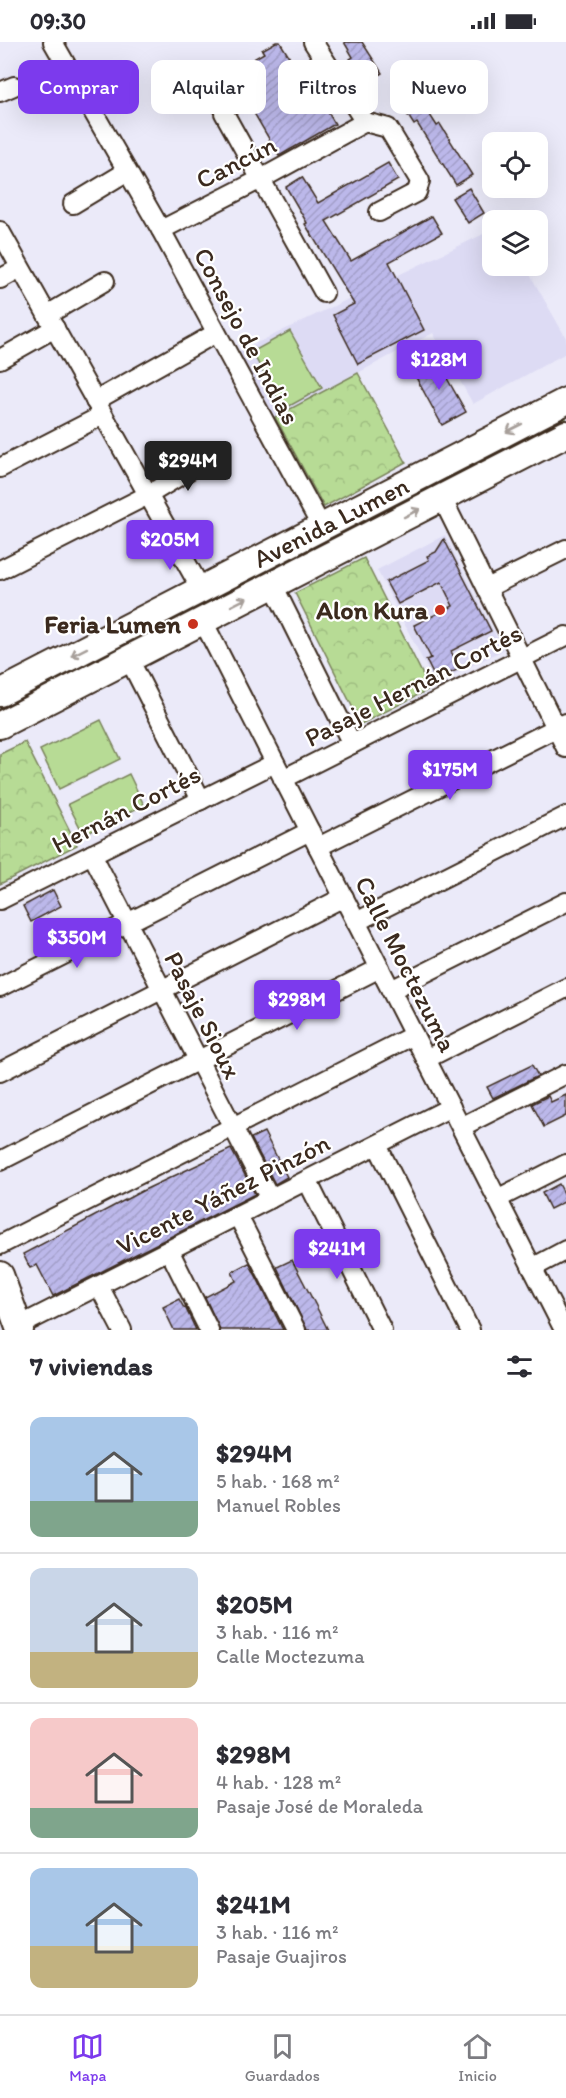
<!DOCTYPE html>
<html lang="es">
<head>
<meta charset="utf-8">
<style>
  :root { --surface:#fff; --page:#f7f7f7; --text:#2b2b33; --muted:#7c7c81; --line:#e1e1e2; --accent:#7c3aed }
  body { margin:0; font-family:Itim,sans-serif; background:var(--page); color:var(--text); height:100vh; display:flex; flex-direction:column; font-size:22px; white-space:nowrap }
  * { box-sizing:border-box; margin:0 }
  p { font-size:20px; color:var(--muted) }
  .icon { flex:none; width:33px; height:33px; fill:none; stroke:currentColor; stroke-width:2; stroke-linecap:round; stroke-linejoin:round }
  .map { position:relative; height:1288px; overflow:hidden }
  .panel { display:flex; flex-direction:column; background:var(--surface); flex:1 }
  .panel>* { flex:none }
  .hud { position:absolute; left:18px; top:18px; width:531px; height:54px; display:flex; gap:12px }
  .controls { position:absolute; left:482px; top:90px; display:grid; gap:12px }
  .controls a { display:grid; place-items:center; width:66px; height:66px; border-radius:12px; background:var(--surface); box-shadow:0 6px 24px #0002; font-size:30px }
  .price { position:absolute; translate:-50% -51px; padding:0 14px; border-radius:6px; background:var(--accent); color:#fff; font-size:20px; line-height:39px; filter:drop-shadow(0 2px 3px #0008) }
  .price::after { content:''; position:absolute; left:50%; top:36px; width:18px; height:14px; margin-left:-9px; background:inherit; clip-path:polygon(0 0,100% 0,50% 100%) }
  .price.current { background:#222; color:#fff }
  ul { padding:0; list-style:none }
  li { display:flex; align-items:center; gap:18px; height:150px; padding:0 30px }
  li+li { border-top:2px solid var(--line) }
  li span { display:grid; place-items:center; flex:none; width:168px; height:120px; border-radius:12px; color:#555 }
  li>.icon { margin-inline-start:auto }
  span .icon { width:72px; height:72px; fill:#fffc; stroke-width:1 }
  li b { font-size:26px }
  h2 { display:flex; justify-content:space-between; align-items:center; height:72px; padding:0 30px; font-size:26px }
  .tag { padding:0 21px; border-radius:12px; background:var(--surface); box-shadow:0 6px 24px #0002; font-size:21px; line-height:54px }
  .tag.current { background:var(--accent); color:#fff }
  .status { display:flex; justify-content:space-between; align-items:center; height:42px; padding:0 30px; background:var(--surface); direction:ltr }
  .status svg { height:16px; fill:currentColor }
  .tabs { display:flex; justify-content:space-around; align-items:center; height:84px; border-top:2px solid var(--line); background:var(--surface); font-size:16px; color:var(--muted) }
  .tabs a { display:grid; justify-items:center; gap:3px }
  .tabs .current { color:var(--accent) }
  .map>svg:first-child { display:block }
  .built { fill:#dddbf4 }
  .grass { fill:#b7db95; stroke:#79825a; stroke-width:1.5 }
  .forest { fill:url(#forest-crowns); stroke:#79825a; stroke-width:1.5 }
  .building { fill:url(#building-hatch); stroke:#3b2a1e; stroke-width:1.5 }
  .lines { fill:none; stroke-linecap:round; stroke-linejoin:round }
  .street-casing { stroke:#3b2a1e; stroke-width:22 }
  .secondary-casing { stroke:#3b2a1e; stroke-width:30 }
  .street { stroke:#fff; stroke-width:18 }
  .secondary { stroke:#fff; stroke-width:26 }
  .oneway { stroke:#a79f9a }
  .poi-dot { fill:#c8321e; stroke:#fff; stroke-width:2 }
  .labels { text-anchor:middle; stroke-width:4.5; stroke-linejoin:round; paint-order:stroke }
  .street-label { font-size:26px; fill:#3b2a1e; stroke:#fff }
  .poi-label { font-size:26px; font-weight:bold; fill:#3b2a1e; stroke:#fff; text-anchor:end }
</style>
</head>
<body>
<div class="status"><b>09:30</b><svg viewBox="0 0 49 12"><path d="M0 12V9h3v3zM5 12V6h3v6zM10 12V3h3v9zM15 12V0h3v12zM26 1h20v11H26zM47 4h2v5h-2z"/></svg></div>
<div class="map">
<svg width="566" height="1288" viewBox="0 0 566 1288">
  <defs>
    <pattern id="forest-crowns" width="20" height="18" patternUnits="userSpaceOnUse" patternTransform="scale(1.5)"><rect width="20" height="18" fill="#b7db95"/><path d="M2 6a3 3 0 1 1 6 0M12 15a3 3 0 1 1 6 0" fill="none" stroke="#9ebc80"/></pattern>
    <pattern id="building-hatch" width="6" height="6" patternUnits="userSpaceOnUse" patternTransform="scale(1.5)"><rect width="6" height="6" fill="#bcb8ea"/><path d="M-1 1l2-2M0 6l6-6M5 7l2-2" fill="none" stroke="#a29ec8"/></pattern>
  </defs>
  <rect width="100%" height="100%" fill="#ebeaf9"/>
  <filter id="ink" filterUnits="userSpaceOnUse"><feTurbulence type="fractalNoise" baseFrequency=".0167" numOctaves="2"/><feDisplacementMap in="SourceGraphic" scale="12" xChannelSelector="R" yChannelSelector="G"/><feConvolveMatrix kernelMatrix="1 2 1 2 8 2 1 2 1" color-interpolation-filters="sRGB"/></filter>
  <g filter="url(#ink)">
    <g class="built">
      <path d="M 492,188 L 492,224 L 525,224 L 566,296 L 566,311 L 473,362 L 433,291 L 275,375 L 238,310 Z"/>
      <path d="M 445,493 L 503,608 L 435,642 L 377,528 Z"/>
    </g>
    <g class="grass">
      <path d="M 290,289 L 322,346 L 284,367 L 252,310 Z"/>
      <path d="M 566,369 L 566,384 L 0,675 L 0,660 Z"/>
      <path d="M 101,678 L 120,717 L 59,747 L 40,708 Z"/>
      <path d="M 129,732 L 144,763 L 84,793 L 68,762 Z"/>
    </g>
    <g class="forest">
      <path d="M 358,331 L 406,420 L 324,465 L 275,375 Z"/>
      <path d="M 364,516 L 430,647 L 361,682 L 295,551 Z"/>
      <path d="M 25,700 L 77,803 L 0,842 L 0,712 Z"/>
    </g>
    <g class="building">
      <path d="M 276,0 L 280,0 L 321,67 L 325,65 L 335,82 L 279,114 L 240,47 L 234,50 L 224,34 L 264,11 L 262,8 Z"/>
      <path d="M 344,0 L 362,0 L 382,31 L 365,42 L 350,17 L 353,15 Z"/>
      <path d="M 414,48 L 437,84 L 440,82 L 472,133 L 456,143 L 417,81 L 414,83 L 398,58 Z"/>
      <path d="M 388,121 L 398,138 L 326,179 L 351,219 L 432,174 L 442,191 L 389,220 L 424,288 L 358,322 L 333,273 L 354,262 L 305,182 L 307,181 L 286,145 L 302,135 L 318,161 Z"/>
      <path d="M 469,146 L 484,171 L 468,181 L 452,156 Z"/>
      <path d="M 435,315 L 466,370 L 442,383 L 412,328 Z"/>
      <path d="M 444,497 L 491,589 L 451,609 L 459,627 L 436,638 L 426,618 L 431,616 L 414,583 L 453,564 L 441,540 L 398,562 L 386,540 L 429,518 L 427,514 L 436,510 Z"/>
      <path d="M 53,848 L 61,864 L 31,880 L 23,864 Z"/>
      <path d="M 532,1023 L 538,1034 L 493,1056 L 487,1045 Z"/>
      <path d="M 566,1053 L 566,1074 L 544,1085 L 532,1062 L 548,1054 L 551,1060 Z"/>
      <path d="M 264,1090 L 287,1135 L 275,1142 L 251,1096 Z"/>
      <path d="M 231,1107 L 255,1152 L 53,1254 L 37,1223 L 30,1226 L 23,1212 L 142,1149 Z"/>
      <path d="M 559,1142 L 566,1155 L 566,1159 L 550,1167 L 542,1151 Z"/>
      <path d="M 292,1218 L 315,1262 L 328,1288 L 307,1288 L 277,1225 Z"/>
      <path d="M 249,1221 L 257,1236 L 283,1288 L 220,1288 L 205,1255 L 236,1239 L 232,1230 Z"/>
      <path d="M 179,1257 L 184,1266 L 185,1265 L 196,1288 L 174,1288 L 163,1265 Z"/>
    </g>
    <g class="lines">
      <defs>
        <g id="street">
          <path d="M 53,0 L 161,188 L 321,484"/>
          <path d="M 313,0 L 365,80 L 388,86 L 420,139 L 417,150 L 379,170"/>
          <path d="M 0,50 L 14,44"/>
          <path d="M 224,71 L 324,251"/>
          <path d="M 73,162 L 126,130"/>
          <path d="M 161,188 L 261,137 L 365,80"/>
          <path d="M 0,189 L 201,547"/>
          <path d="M 0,237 L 20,226"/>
          <path d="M 47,273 L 105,239"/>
          <path d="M 0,317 L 55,286"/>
          <path d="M 95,359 L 216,291"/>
          <path d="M 0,426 L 103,373"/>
          <path d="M 442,456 L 566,706"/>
          <path d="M 0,528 L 148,453 L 199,422"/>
          <path d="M 273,543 L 352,702"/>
          <path d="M 487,546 L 566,507"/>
          <path d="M 203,579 L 564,1288"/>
          <path d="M 129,617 L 201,758"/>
          <path d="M 283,737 L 566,594"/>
          <path d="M 318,805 L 566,681"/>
          <path d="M 92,812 L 270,1157"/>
          <path d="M 0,858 L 275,721"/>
          <path d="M 356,880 L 566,774"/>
          <path d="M 0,945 L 310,789"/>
          <path d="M 391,948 L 566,860"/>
          <path d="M 426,1017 L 566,946"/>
          <path d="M 0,1030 L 344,855"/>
          <path d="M 461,1085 L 566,1032"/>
          <path d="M 377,1103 L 470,1288"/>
          <path d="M 0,1119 L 380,926"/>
          <path d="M 307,1138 L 382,1288"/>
          <path d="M 497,1157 L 566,1122"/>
          <path d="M 238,1174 L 296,1288"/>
          <path d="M 0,1203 L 414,993"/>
          <path d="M 169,1208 L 209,1288"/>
          <path d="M 532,1226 L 566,1208"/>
          <path d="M 99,1244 L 122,1288"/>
          <path d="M 19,1284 L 451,1065"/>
        </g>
        <g id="secondary">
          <path d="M 0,651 L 566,359"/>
          <path d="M 0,683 L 566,392"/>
          <path d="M 0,1233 L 20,1288"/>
        </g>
      </defs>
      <use href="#street" class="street-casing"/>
      <use href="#secondary" class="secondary-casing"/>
      <use href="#street" class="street"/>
      <use href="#secondary" class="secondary"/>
    </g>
    <defs><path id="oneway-shaft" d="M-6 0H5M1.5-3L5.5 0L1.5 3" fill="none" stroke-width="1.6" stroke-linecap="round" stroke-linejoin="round" transform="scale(1.5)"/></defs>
    <g class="oneway">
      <use href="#oneway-shaft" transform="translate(514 386) rotate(153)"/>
      <use href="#oneway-shaft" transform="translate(412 471) rotate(-27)"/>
      <use href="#oneway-shaft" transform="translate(239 560) rotate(-27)"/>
      <use href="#oneway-shaft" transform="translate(79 610) rotate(153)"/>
    </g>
  </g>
  <g class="poi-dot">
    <circle cx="440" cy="568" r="6"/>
    <circle cx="193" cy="582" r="6"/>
  </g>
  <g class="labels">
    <g class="street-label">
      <text transform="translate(236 120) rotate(-27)" y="9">Cancún</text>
      <text transform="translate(247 294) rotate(62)" y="9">Consejo de Indias</text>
      <text transform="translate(331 480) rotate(-27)" y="9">Avenida Lumen</text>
      <text transform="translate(413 643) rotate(-27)" y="9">Pasaje Hernán Cortés</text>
      <text transform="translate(126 767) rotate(-27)" y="9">Hernán Cortés</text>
      <text transform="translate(406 922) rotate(63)" y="9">Calle Moctezuma</text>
      <text transform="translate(203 973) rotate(63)" y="9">Pasaje Sioux</text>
      <text transform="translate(223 1152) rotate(-27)" y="9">Vicente Yáñez Pinzón</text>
    </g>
    <g class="poi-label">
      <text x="428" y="577">Alon Kura</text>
      <text x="181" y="591">Feria Lumen</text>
    </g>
  </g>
</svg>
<div class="controls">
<a><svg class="icon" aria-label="locate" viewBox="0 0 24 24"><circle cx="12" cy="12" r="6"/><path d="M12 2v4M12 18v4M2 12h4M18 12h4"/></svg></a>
<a><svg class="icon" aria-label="layers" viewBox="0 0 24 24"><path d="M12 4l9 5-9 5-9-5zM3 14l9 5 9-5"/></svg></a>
</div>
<b class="price" style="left:439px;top:349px">$128M</b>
<b class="price current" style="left:188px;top:450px">$294M</b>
<b class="price" style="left:170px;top:529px">$205M</b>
<b class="price" style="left:450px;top:759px">$175M</b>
<b class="price" style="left:77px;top:927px">$350M</b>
<b class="price" style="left:297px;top:989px">$298M</b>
<b class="price" style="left:337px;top:1238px">$241M</b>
<div class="hud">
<a class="tag current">Comprar</a>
<a class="tag">Alquilar</a>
<a class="tag">Filtros</a>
<a class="tag">Nuevo</a>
</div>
</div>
<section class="panel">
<h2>7 viviendas<svg class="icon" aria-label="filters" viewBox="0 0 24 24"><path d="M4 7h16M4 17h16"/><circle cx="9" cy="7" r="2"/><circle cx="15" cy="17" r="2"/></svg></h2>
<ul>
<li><span style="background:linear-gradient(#a9c7e8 70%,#7fa58c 0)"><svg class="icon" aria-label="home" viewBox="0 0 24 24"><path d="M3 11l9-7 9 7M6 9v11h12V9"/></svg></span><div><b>$294M</b><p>5 hab. · 168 m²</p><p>Manuel Robles</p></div></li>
<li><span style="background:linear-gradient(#c9d6e8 70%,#c2b280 0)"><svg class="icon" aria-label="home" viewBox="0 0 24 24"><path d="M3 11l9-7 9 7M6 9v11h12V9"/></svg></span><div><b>$205M</b><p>3 hab. · 116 m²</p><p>Calle Moctezuma</p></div></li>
<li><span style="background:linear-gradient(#f6c9c9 75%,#7fa58c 0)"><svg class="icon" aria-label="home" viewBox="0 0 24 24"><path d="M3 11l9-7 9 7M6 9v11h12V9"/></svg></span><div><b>$298M</b><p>4 hab. · 128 m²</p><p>Pasaje José de Moraleda</p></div></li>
<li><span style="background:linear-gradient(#a9c7e8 65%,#c2b280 0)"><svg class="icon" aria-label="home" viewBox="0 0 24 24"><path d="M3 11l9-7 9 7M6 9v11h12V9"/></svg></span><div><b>$241M</b><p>3 hab. · 116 m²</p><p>Pasaje Guajiros</p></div></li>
</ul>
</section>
<nav class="tabs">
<a class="current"><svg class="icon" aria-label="map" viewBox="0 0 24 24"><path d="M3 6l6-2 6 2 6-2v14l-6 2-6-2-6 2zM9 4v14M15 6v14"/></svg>Mapa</a>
<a><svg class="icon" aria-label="saved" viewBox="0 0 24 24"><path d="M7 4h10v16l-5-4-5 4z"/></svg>Guardados</a>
<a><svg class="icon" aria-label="home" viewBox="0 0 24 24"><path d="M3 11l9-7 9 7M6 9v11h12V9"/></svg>Inicio</a>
</nav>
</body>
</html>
